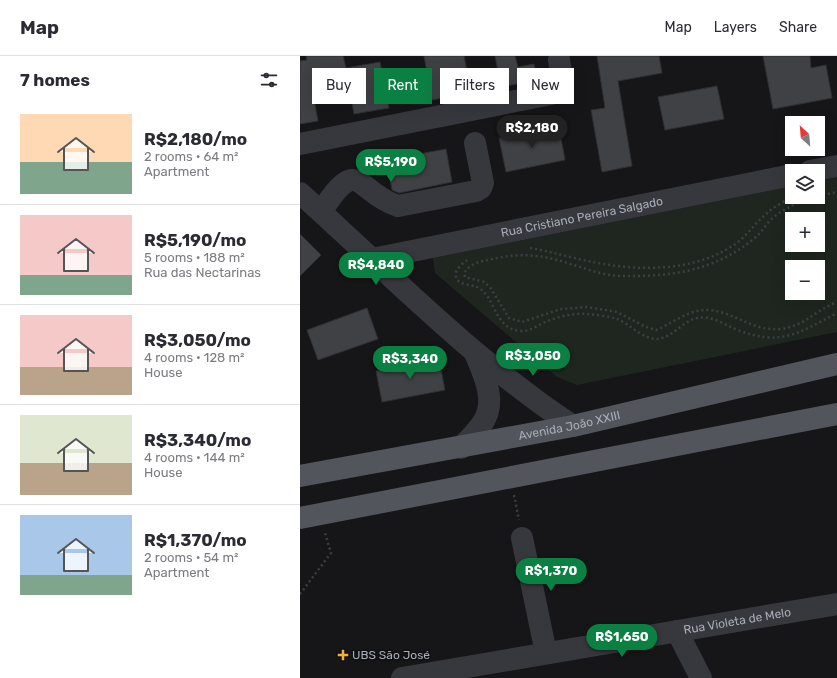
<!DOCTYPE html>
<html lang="en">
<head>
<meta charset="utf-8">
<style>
  :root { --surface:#fff; --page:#f7f7f7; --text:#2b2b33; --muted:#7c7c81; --line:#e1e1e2; --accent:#0b8043 }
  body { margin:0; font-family:Rubik,sans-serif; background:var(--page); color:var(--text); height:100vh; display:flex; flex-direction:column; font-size:15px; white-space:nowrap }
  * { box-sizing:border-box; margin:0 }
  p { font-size:13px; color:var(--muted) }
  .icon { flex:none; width:22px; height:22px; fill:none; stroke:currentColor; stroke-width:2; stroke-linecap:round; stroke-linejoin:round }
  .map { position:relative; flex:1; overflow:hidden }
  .panel { display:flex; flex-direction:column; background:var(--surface); width:300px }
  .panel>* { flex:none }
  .hud { position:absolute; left:12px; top:12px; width:380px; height:36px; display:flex; gap:8px }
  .needle { width:26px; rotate:334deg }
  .fabs { position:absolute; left:485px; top:60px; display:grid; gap:8px }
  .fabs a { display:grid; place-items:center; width:40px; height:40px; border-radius:0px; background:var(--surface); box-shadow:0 4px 16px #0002; font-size:20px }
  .price { position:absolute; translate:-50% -34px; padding:0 9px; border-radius:14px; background:var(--accent); color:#fff; font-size:13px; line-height:26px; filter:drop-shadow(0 1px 2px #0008) }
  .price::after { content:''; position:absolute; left:50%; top:24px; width:12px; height:9px; margin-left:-6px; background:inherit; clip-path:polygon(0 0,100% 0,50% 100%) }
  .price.current { background:#222; color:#fff }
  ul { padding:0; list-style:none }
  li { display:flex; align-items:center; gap:12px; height:100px; padding:0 20px }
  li+li { border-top:1px solid var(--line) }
  li span { display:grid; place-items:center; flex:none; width:112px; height:80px; border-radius:0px; color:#555 }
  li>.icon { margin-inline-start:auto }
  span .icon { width:48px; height:48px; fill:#fffc; stroke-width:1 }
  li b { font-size:17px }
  h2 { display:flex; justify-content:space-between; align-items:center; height:48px; padding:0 20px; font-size:17px }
  .chip { padding:0 14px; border-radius:0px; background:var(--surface); box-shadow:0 4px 16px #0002; font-size:14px; line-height:36px }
  .chip.current { background:var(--accent); color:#fff }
  header { display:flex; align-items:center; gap:24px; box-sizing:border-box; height:56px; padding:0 20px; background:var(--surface); border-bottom:1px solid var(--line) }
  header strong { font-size:19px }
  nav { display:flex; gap:22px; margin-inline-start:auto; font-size:14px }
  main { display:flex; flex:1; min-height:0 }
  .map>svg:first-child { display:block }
  .green { fill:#1e261f; fill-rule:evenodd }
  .building { fill:#404145; stroke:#303034 }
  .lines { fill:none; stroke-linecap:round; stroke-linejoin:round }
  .path { stroke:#3d3f44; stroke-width:2.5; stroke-dasharray:2 3; stroke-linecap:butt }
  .minor { stroke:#37383d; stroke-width:22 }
  .major { stroke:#53555c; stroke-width:22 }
  .poi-dot { fill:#f2b134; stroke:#111113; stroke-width:1.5 }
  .labels { text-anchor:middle; stroke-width:3.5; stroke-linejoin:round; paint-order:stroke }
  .street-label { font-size:12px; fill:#a8adb8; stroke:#111113 }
  .poi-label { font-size:12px; fill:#a8adb8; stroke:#111113; text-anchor:start }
</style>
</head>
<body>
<header>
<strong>Map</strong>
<nav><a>Map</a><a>Layers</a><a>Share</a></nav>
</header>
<main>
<section class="panel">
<h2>7 homes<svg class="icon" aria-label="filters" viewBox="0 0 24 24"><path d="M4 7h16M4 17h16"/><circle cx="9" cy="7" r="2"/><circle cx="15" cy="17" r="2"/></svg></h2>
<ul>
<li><span style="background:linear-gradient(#ffd9b3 60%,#7fa58c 0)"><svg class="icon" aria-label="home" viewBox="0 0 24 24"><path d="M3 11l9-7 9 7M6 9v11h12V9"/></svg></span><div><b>R$2,180/mo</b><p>2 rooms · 64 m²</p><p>Apartment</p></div></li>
<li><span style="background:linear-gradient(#f6c9c9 75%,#7fa58c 0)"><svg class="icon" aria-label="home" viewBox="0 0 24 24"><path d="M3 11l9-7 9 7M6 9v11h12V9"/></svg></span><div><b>R$5,190/mo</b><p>5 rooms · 188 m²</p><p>Rua das Nectarinas</p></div></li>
<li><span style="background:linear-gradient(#f6c9c9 65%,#b9a48a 0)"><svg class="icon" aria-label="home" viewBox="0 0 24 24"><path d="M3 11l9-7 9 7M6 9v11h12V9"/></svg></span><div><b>R$3,050/mo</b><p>4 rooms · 128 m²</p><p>House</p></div></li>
<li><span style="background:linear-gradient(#dfe7d0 60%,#b9a48a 0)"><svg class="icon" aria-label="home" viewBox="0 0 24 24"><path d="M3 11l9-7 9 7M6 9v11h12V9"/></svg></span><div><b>R$3,340/mo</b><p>4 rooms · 144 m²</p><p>House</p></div></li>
<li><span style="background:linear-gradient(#a9c7e8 75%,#7fa58c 0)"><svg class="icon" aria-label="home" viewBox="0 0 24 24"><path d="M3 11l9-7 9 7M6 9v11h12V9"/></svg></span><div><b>R$1,370/mo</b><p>2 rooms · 54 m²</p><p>Apartment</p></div></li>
</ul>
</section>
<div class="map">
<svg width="537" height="622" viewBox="0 0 537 622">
  <rect width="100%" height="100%" fill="#161618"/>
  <path class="green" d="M 537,122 L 537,276 L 277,329 L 257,321 L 135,217 L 133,202 L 492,130 L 492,141 L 518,141 L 518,125 ZM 492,163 L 518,163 L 518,189 L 492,189 ZM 492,211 L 518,211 L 518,237 L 492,237 Z"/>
  <g class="building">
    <path d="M 6,0 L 43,0 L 46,12 L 80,6 L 89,52 L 54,58 L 49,31 L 13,38 L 18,65 L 0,68 L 0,5 L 7,4 Z"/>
    <path d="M 124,0 L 164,0 L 171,37 L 132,44 Z"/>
    <path d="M 195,0 L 215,0 L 218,11 L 234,8 L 237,24 L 201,31 Z"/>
    <path d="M 297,0 L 359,0 L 362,17 L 318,25 L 332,110 L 302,116 L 291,54 L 305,52 Z"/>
    <path d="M 463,0 L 510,0 L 511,12 L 526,9 L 532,42 L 473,53 Z"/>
    <path d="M 417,30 L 424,63 L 365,74 L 358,41 Z"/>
    <path d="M 259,71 L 265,104 L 206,116 L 199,82 Z"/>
    <path d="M 146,93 L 152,126 L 99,137 L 92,134 L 87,104 Z"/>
    <path d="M 0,178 L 21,199 L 0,220 Z"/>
    <path d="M 67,252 L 78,283 L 18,304 L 7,274 Z"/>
    <path d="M 139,303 L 145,334 L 82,346 L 76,315 Z"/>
  </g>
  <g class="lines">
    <g class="path">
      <path d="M 518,140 L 537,136"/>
      <path d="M 512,141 C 499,146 485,152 474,161 C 467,166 463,175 456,181 C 417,214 373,221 323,220 C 298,220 276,208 253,203 C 233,198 212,198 193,203 C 181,205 171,207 164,217 L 165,221 L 184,226 L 190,231 L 209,262 L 222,266 L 261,253 L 287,251 L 317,256 L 346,271 L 356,274 C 371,268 387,255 404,254 C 431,253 452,276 480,273 C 506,270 515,254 537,246"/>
      <path d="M 230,192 C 248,195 265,200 283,204 C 332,215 390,218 434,189 C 447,180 455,167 467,157 C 474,151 484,145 492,141"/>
      <path d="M 167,204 C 162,208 154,214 156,221 C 159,230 171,228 177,231 C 196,240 193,272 220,275 C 231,276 238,268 248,265 C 260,260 274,257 287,258 C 296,259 308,260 317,263 C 330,268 342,283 357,283 C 372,282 383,265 397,262 C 411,259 423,268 435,273 C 480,291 497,278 537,257"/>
      <path d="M 214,439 L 219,464"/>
      <path d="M 0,538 L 31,497 L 25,477"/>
    </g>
    <g class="minor">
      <path d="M 0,88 L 251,38 L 259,33 L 263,27 L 259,4"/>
      <path d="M 510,115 L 537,110"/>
      <path d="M 0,137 C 89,217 173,304 273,370"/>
      <path d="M 21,156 C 60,96 55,136 98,150 L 176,135 L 181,132 L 183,127 L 175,87"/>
      <path id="s1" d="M 72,203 L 492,119"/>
      <path d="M 161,392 C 169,383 180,373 185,363 C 196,342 183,317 175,297"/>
      <path d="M 222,482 L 246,597"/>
      <path d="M 377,575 L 401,622"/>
      <path id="s2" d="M 102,622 L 537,548"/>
    </g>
    <g class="major">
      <path id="s3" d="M 0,420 L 273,370 L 537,308"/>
      <path d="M 0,462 L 537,358"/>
    </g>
  </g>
  <path class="poi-dot" d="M41 593h4v4h4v4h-4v4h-4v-4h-4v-4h4z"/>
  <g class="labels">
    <g class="street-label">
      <text dy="4" stroke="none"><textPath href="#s1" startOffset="214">Rua Cristiano Pereira Salgado</textPath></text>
      <text dy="4" stroke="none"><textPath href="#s3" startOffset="274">Avenida João XXIII</textPath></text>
      <text dy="4" stroke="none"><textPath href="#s2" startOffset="340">Rua Violeta de Melo</textPath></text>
    </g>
    <g class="poi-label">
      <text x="52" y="603">UBS São José</text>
    </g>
  </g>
</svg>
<div class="fabs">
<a><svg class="needle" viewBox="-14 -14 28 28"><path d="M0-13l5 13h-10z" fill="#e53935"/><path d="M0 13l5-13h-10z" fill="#7c7c81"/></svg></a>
<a><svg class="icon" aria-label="layers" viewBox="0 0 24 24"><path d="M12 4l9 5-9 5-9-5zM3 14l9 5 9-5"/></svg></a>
<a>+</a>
<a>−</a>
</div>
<b class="price current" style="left:232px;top:93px">R$2,180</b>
<b class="price" style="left:91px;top:127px">R$5,190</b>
<b class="price" style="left:76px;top:230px">R$4,840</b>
<b class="price" style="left:233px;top:321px">R$3,050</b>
<b class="price" style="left:110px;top:324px">R$3,340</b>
<b class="price" style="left:251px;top:536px">R$1,370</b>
<b class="price" style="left:322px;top:602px">R$1,650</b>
<div class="hud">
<a class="chip">Buy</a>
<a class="chip current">Rent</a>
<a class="chip">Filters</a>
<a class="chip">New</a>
</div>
</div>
</main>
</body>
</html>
